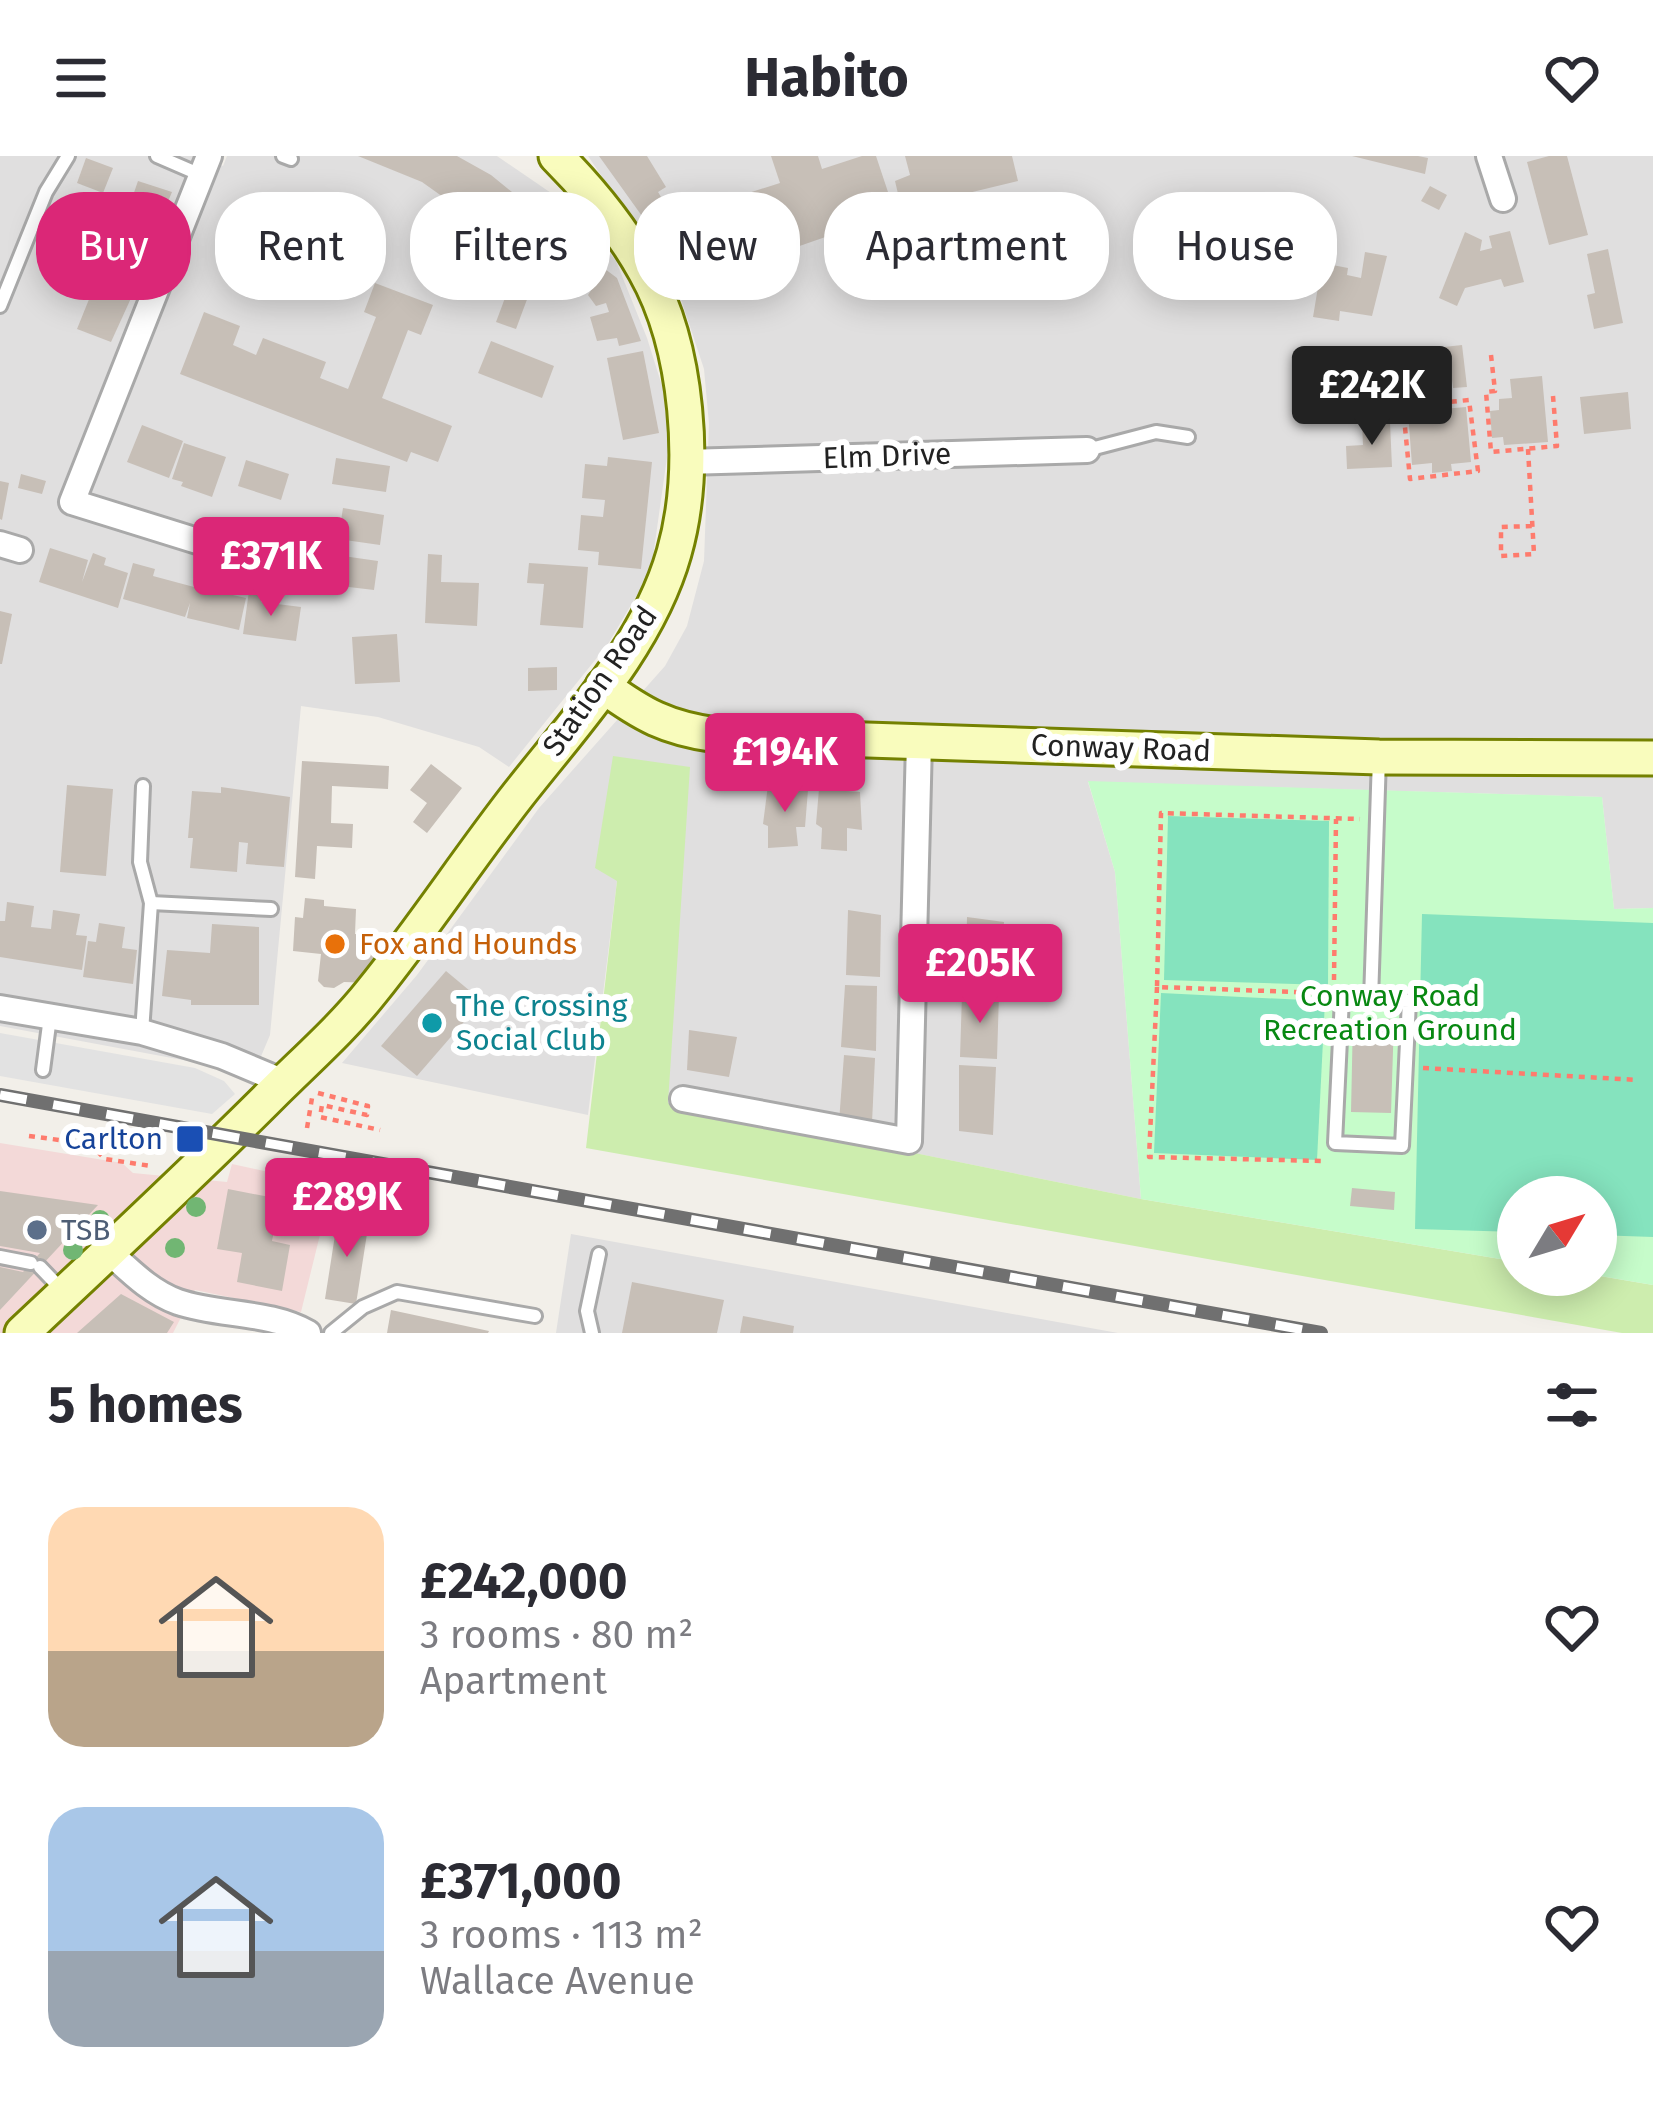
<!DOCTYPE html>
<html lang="en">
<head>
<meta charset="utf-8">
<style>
  :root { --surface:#fff; --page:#f7f7f7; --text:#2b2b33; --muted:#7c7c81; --accent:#db2777 }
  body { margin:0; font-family:"Fira Sans",sans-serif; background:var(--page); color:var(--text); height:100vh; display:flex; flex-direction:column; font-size:45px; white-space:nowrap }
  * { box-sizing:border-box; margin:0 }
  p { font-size:39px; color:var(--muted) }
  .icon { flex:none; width:66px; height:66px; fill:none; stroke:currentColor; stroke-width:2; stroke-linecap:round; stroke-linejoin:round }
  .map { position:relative; height:1177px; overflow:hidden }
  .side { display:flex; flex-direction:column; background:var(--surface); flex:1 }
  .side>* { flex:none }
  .hud { position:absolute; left:36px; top:36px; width:1581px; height:108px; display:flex; gap:24px }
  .needle { width:78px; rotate:52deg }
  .tools { position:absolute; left:1497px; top:1020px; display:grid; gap:24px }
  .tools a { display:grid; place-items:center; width:120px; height:120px; border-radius:50%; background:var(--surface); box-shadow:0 6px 30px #0003; font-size:60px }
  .price { position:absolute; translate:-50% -102px; padding:0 27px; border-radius:12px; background:var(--accent); color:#fff; font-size:39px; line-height:78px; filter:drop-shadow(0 3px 6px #0008) }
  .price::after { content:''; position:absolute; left:50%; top:72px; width:36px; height:27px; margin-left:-18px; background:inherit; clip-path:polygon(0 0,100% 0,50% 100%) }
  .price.current { background:#222; color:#fff }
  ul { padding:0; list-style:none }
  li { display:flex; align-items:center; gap:36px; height:300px; padding:0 48px }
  li span { display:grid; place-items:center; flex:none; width:336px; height:240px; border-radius:36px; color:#555 }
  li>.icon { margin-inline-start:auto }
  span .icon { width:144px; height:144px; fill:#fffc; stroke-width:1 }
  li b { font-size:51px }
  h2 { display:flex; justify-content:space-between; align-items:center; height:144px; padding:0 48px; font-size:51px }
  .chip { padding:0 42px; border-radius:48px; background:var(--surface); box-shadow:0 6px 30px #0003; font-size:42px; line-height:108px }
  .chip.current { background:var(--accent); color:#fff }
  header { display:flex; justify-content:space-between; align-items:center; height:156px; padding:0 48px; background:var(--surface); font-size:54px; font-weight:700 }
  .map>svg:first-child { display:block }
  .residential { fill:#e0dfdf }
  .commercial { fill:#f3d9d8 }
  .grass { fill:#cdedae }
  .park { fill:#c6fcca }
  .pitch { fill:#85e3be }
  .parking { fill:#e2e2e2 }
  .building { fill:#c7bfb7 }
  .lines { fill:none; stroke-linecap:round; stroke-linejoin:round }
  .lane-casing { stroke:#a9a9a9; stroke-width:18 }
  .street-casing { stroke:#a9a9a9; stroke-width:30 }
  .secondary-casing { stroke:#748101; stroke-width:39 }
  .path { stroke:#fe7b6d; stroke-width:4.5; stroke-dasharray:6 6; stroke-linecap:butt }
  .lane { stroke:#fff; stroke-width:12 }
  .street { stroke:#fff; stroke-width:24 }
  .secondary { stroke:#f9fcbd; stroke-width:33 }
  .rail-casing { stroke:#707070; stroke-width:14 }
  .rail { stroke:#fff; stroke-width:9; stroke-dasharray:27; stroke-linecap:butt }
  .tree { fill:#71b673 }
  .food-dot { fill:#e8710a; stroke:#fff; stroke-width:4.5 }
  .culture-dot { fill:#0f9aa8; stroke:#fff; stroke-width:4.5 }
  .transit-dot { fill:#1a4fb4; stroke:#fff; stroke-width:4.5 }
  .service-dot { fill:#5c6f8a; stroke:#fff; stroke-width:4.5 }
  .labels { text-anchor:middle; stroke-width:12; stroke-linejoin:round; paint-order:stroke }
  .street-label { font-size:30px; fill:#222; stroke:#fff }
  .food-label { font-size:30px; fill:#c56008; stroke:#fff; text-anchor:start }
  .park-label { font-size:30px; fill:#088812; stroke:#fff }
  .culture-label { font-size:30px; fill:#0d838f; stroke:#fff; text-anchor:start }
  .transit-label { font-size:30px; fill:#164399; stroke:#fff; text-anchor:end }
  .service-label { font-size:30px; fill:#4e5e75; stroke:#fff; text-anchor:start }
</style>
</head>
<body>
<header><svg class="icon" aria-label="menu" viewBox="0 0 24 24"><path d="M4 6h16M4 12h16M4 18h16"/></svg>Habito<svg class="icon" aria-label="heart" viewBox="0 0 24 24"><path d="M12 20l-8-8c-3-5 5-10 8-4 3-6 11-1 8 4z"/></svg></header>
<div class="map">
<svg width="1653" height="1177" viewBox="0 0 1653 1177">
  <rect width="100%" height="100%" fill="#f2efe9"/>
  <g class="residential">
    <path d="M 0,0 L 197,0 L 223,10 L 227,0 L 497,0 L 573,52 L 616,105 L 647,182 L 663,233 L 669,287 L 651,415 L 608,488 L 509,611 L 479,591 L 378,561 L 301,550 L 270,879 L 251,924 L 215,910 L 0,870 Z"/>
    <path d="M 588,0 L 1653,0 L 1653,752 L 1614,753 L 1602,641 L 1088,626 L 1115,716 L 1141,1043 L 667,947 L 617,725 L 588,959 L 342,907 L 417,819 L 539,652 L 665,510 L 687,470 L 704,405 L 709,268 L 704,213 L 677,131 Z"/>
    <path d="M 571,1078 L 1118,1177 L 556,1177 Z"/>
  </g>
  <path class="commercial" d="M 0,987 L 122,1007 L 133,1017 L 227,1026 L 232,1008 L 332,1030 L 301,1156 L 195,1134 L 173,1177 L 0,1177 Z"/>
  <path class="grass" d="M 613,600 L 690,611 L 668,947 L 1141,1043 L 1518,1106 L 1518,1119 L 1594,1119 L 1653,1129 L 1653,1177 L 1622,1177 L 586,992 L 617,725 L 595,712 Z"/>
  <path class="park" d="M 1088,625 L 1602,641 L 1614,753 L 1653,752 L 1653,1129 L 1594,1119 L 1596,1041 L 1518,1041 L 1518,1106 L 1141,1043 L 1115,716 Z"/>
  <g class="pitch">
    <path d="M 1168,660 L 1329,665 L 1328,829 L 1164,824 Z"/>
    <path d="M 1422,758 L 1653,767 L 1653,1081 L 1596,1079 L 1596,1041 L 1518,1041 L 1518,1076 L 1415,1073 Z"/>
    <path d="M 1161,837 L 1325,845 L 1317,1004 L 1154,997 Z"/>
  </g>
  <path class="parking" d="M 0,877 L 195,912 L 224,925 L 235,938 L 212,958 L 0,920 Z"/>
  <g class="building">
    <path d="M 358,0 L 457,0 L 491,19 L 528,49 L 502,83 L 422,26 Z"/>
    <path d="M 599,0 L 647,0 L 666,31 L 658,36 L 667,51 L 678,44 L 688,60 L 657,81 Z"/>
    <path d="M 771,0 L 818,0 L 822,13 L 862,0 L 876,0 L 889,39 L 883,61 L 788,94 L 769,76 L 737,87 L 723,45 L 780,27 Z"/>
    <path d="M 905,0 L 1012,0 L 1018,25 L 960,39 L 971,89 L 921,101 L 910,94 L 903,59 L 909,49 L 916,47 L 914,38 L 899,42 L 895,25 L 910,19 Z"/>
    <path d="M 1352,0 L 1418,0 L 1428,2 L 1425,18 Z"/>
    <path d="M 1549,0 L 1567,0 L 1588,79 L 1549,89 L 1527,6 Z"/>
    <path d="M 86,2 L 113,12 L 103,37 L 77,27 Z"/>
    <path d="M 138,25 L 172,36 L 151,86 L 121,74 Z"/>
    <path d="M 1430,30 L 1447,39 L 1439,54 L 1421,45 Z"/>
    <path d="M 544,62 L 583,88 L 559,125 L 533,108 L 537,101 L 523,92 Z"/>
    <path d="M 1510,75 L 1524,126 L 1504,131 L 1501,123 L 1465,132 L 1457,150 L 1439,142 L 1465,76 L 1482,84 L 1480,95 L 1492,92 L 1489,80 Z"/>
    <path d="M 118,78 L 150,92 L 130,136 L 99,123 Z"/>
    <path d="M 1608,93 L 1623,167 L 1594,173 L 1587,139 L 1595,137 L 1587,98 Z"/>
    <path d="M 1365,96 L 1387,100 L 1372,160 L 1340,155 L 1339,165 L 1313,161 L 1322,107 L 1348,112 L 1347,119 L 1361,122 Z"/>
    <path d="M 605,113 L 617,122 L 641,185 L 619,190 L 617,182 L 597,185 L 590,161 L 609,156 L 606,147 L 596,150 L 588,139 Z"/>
    <path d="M 512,123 L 532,130 L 516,173 L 496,166 Z"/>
    <path d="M 96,126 L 132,140 L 111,186 L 77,173 Z"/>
    <path d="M 375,127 L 433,149 L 421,179 L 408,174 L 382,242 L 452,270 L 438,306 L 411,296 L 407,306 L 180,218 L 204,156 L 240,170 L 233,189 L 256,199 L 263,182 L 326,206 L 320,222 L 348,233 L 376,161 L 364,156 Z"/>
    <path d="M 491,185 L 554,210 L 542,242 L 478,217 Z"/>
    <path d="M 1462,189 L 1467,231 L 1453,232 L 1451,216 L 1438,217 L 1435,192 Z"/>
    <path d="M 643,195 L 659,277 L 623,284 L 607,202 Z"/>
    <path d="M 1542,220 L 1548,286 L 1504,289 L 1503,281 L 1492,282 L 1490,255 L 1499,254 L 1499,243 L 1512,242 L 1510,223 Z"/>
    <path d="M 1628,236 L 1631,273 L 1584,278 L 1580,241 Z"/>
    <path d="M 1369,244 L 1370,264 L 1327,266 L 1326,246 Z"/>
    <path d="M 1466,251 L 1471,306 L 1451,308 L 1452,315 L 1432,317 L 1432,307 L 1412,309 L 1408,256 Z"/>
    <path d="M 1390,266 L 1392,311 L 1347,313 L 1346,290 L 1363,289 L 1362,267 Z"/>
    <path d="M 142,269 L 183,285 L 169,322 L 127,306 Z"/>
    <path d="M 184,287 L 226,301 L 212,341 L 181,330 L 183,326 L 172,323 Z"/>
    <path d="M 608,301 L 652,306 L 641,413 L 598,409 L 599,396 L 578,394 L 581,359 L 603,361 L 605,344 L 582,342 L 585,308 L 607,310 Z"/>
    <path d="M 336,302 L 390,310 L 386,336 L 332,328 Z"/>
    <path d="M 246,304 L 289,318 L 281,344 L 238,330 Z"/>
    <path d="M 21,318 L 46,325 L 42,338 L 18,332 Z"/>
    <path d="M 0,325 L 9,327 L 2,364 L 0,363 Z"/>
    <path d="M 343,352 L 384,359 L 380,389 L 338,383 Z"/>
    <path d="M 50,392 L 88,404 L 82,426 L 93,397 L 106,402 L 104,409 L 128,417 L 118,452 L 39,426 Z"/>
    <path d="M 428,398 L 442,399 L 441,426 L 479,427 L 477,470 L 425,467 Z"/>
    <path d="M 336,399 L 378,405 L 374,434 L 332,429 Z"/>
    <path d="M 133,407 L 155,413 L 153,420 L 194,431 L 196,424 L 207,427 L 206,433 L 246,442 L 239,474 L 187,462 L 190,447 L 185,461 L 123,443 Z"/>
    <path d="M 529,407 L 588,411 L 583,472 L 540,469 L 544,428 L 527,427 Z"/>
    <path d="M 249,435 L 263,437 L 261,446 L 301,451 L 296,485 L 243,478 Z"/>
    <path d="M 0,455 L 12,458 L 2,508 L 0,508 Z"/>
    <path d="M 397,478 L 400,526 L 355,528 L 352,481 Z"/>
    <path d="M 557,511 L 557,534 L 528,535 L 528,512 Z"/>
    <path d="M 302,605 L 389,610 L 388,633 L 332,630 L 331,667 L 353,668 L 352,692 L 317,690 L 315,723 L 295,721 Z"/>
    <path d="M 431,608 L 462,632 L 427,677 L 413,666 L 427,647 L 410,634 Z"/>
    <path d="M 67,629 L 113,633 L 106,720 L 60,716 Z"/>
    <path d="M 768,629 L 808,634 L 805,671 L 796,671 L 798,690 L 768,692 L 768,670 L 763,668 Z"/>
    <path d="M 221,631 L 290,641 L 284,711 L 246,708 L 248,687 L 239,686 L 237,716 L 190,712 L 193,682 L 188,682 L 192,635 L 221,637 Z"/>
    <path d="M 819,633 L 860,636 L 862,674 L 847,672 L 847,695 L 821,693 L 822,672 L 816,668 Z"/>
    <path d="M 305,742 L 324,744 L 324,750 L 356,753 L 355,778 L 378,780 L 373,827 L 344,826 L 334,832 L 324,831 L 318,825 L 321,798 L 293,795 L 295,761 L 303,762 Z"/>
    <path d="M 7,746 L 34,750 L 31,771 L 51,773 L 53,754 L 80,758 L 76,779 L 87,780 L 82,814 L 0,801 L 0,765 L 5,765 Z"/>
    <path d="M 848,754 L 881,759 L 880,821 L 846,819 Z"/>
    <path d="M 967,761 L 1004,766 L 1000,831 L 965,828 Z"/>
    <path d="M 99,767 L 125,771 L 122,792 L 137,794 L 133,828 L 83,821 L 88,785 L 96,786 Z"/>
    <path d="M 212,768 L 259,771 L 259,849 L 191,849 L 191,844 L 162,840 L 167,794 L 210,797 Z"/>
    <path d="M 446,815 L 482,845 L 417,920 L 381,890 Z"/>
    <path d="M 845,829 L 877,830 L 876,895 L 841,891 Z"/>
    <path d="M 962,837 L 999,838 L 997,903 L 960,901 Z"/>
    <path d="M 1353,862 L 1394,863 L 1391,957 L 1351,956 Z"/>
    <path d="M 689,874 L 737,881 L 729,921 L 687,914 Z"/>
    <path d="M 844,899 L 875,902 L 872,967 L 839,966 Z"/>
    <path d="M 959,909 L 996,911 L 993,979 L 959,975 Z"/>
    <path d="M 1352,1032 L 1395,1036 L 1394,1054 L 1350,1050 Z"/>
    <path d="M 228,1033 L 280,1043 L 272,1085 L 290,1089 L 282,1135 L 237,1126 L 242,1097 L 217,1093 Z"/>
    <path d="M 0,1035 L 98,1049 L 0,1154 L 0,1111 L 23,1116 L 40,1097 L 0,1090 Z"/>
    <path d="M 338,1060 L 369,1065 L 356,1148 L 325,1143 Z"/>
    <path d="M 632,1126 L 724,1144 L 717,1177 L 622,1177 Z"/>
    <path d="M 121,1138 L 174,1166 L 167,1177 L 77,1177 Z"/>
    <path d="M 391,1154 L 489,1175 L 488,1177 L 387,1177 Z"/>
    <path d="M 743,1160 L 794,1170 L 793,1177 L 740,1177 Z"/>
  </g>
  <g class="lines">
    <defs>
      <g id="lane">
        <path d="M 157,0 L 201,19"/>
        <path d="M 283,0 L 291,3"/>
        <path d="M 0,150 L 46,36 L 68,0"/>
        <path d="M 1087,294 L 1156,276 L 1188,281"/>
        <path d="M 151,747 L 271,753"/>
        <path d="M 1371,844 L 1409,845 L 1402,990 L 1335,987 L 1342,842 L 1371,844 L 1379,602"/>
        <path d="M 142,876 L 151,747 L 140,706 L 143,630"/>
        <path d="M 43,914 L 50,861"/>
        <path d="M 0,1101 L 31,1107"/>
        <path d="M 40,1111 L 64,1136"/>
        <path d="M 331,1177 L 363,1151 L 397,1136 L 535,1160"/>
        <path d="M 592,1177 L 587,1155 L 599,1098"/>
      </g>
      <g id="street">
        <path d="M 209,0 L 72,346 L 223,393"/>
        <path d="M 1489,0 L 1503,43"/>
        <path d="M 686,306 L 1087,294"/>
        <path d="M 0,388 L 20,394"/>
        <path d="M 0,852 L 142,876 L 222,900 L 284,926"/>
        <path d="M 683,943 L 909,985 L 919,586"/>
        <path d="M 108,1095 C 129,1114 150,1136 178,1146 C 219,1160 270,1155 308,1177"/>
      </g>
      <g id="secondary">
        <path d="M 603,530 C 643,559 666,572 716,579 L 1379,601 L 1653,602"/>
        <path d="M 22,1177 C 106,1098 190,1020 271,939 C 305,905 342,873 372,835 C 423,772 468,703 518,639 C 576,565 648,489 674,397 C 698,313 688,191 645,115 C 622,74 589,33 556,0"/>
      </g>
    </defs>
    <use href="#lane" class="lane-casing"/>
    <use href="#street" class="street-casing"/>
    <use href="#secondary" class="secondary-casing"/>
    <g class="path">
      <path d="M 1491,199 L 1495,235 L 1486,236 L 1491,296 L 1557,290 L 1553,240"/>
      <path d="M 1418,233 L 1419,249 L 1469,244 L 1478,315 L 1410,323 L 1403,251 L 1419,249"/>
      <path d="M 1528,293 L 1534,398 L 1501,400 L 1501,371 L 1532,370"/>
      <path d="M 1334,824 L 1336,663"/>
      <path d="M 1157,831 L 1149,1001 L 1324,1005"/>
      <path d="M 1324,837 L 1157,831 L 1161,657 L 1360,663"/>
      <path d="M 1423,912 L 1638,924"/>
      <path d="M 318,937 L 368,950 L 367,959 L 322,949 L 320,961 L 380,974"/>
      <path d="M 307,972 L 312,942"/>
      <path d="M 29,980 L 90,988 L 105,1003 L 151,1010"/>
    </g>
    <use href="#lane" class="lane"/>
    <use href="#street" class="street"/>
    <use href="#secondary" class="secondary"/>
    <defs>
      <path id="rail" d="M 0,939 L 1321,1177"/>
    </defs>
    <use href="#rail" class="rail-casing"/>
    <use href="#rail" class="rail"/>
  </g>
  <g class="tree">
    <circle cx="196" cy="1051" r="10"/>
    <circle cx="100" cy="1064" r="10"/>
    <circle cx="175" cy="1092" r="10"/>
    <circle cx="73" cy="1094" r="10"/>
  </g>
  <circle class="food-dot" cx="335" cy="788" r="12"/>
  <circle class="culture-dot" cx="432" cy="867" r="12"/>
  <rect class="transit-dot" x="175" y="968" width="30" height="30" rx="6"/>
  <circle class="service-dot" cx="37" cy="1074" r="12"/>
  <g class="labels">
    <g class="street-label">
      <text transform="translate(887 300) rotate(-2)" y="10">Elm Drive</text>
      <text transform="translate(600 525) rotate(-55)" y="10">Station Road</text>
      <text transform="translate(1121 592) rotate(2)" y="10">Conway Road</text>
    </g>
    <g class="food-label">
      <text x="359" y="798">Fox and Hounds</text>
    </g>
    <g class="park-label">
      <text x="1390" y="850">Conway Road<tspan x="1390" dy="34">Recreation Ground</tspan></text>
    </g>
    <g class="culture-label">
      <text x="456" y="860">The Crossing<tspan x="456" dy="34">Social Club</tspan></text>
    </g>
    <g class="transit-label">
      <text x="163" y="993">Carlton</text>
    </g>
    <g class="service-label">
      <text x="61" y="1084">TSB</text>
    </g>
  </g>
</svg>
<div class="tools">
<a><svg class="needle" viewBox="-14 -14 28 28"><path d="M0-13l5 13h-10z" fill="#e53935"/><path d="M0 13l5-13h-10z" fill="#7c7c81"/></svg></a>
</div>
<b class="price current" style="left:1372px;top:292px">£242K</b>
<b class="price" style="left:271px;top:463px">£371K</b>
<b class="price" style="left:785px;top:659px">£194K</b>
<b class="price" style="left:980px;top:870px">£205K</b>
<b class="price" style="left:347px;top:1104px">£289K</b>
<div class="hud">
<a class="chip current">Buy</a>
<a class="chip">Rent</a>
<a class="chip">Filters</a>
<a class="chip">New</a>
<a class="chip">Apartment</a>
<a class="chip">House</a>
</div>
</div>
<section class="side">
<h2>5 homes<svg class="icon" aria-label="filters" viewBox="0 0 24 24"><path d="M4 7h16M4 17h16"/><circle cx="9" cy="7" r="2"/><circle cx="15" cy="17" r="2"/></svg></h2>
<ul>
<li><span style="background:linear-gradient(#ffd9b3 60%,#b9a48a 0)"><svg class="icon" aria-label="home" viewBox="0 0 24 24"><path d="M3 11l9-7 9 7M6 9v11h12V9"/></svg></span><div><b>£242,000</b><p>3 rooms · 80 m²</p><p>Apartment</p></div><svg class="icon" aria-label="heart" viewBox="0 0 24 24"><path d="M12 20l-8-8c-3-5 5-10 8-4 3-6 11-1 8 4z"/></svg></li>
<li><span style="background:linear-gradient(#a9c7e8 60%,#9aa5b1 0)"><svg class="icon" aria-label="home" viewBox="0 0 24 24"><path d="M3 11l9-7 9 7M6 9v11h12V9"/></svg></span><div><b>£371,000</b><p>3 rooms · 113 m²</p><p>Wallace Avenue</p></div><svg class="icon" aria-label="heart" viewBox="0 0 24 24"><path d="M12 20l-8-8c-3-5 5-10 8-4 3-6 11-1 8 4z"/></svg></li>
</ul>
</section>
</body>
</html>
